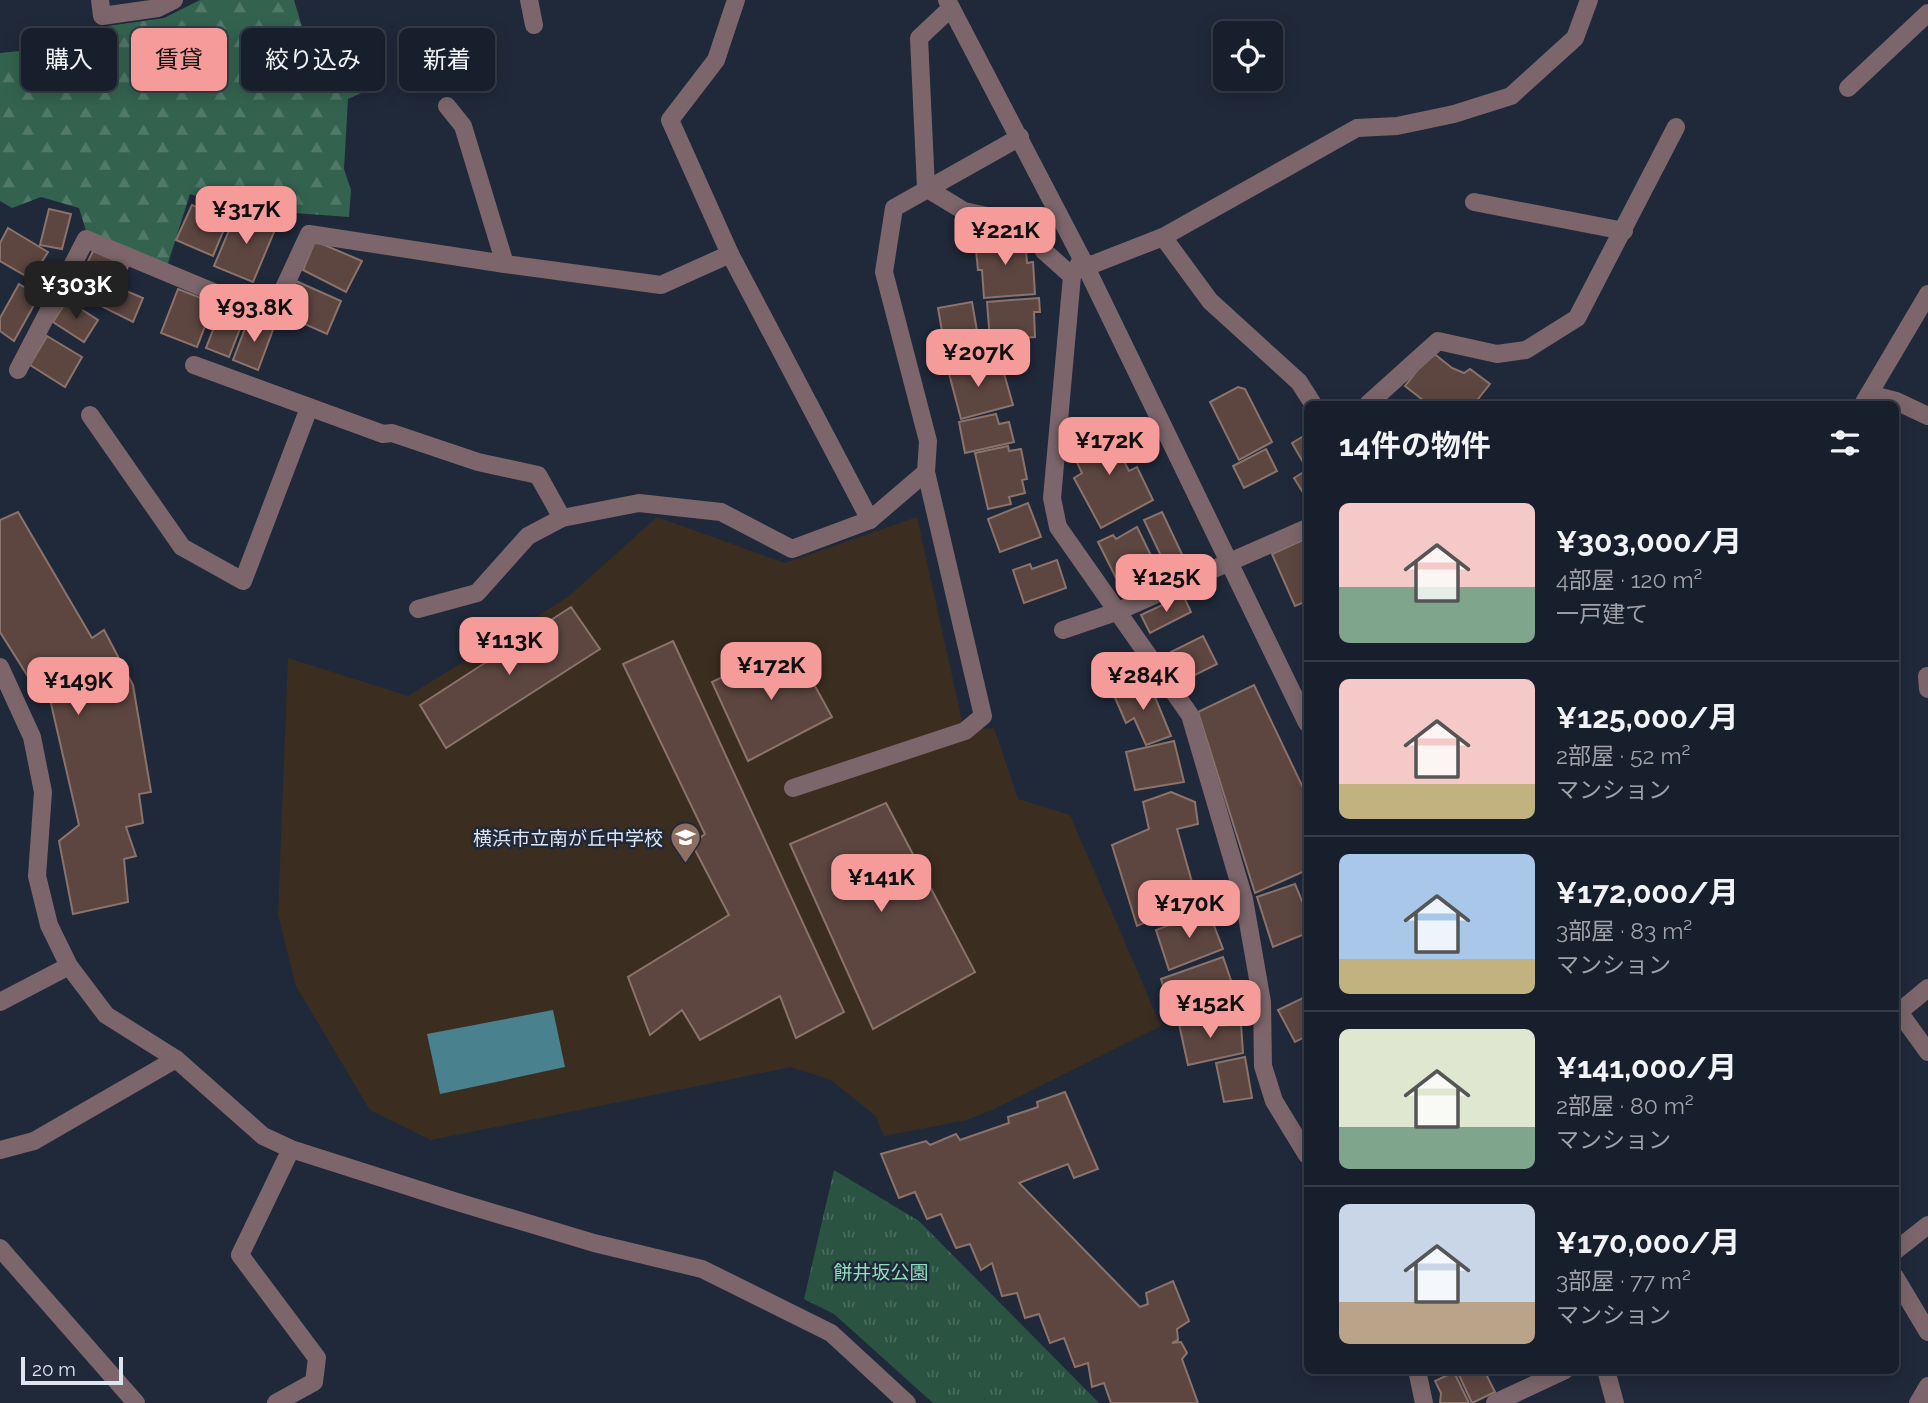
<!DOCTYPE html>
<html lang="ja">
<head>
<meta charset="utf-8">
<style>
  :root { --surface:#181f2c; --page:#212734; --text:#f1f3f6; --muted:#9fa2a9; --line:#363d48; --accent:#f59b9a }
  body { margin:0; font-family:Raleway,"Noto Sans JP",sans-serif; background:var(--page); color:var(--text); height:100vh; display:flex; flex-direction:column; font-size:26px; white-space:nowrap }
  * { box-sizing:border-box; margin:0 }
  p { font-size:23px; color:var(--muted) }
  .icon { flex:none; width:38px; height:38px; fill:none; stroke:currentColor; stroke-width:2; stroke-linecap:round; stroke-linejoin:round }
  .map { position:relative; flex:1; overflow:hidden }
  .drawer { position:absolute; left:1304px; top:401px; width:595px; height:973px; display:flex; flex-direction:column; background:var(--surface); border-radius:10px; box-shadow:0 4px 18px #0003,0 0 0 2px var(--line) }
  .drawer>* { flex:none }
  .top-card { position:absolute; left:21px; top:28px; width:665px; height:63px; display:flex; gap:14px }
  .fabs { position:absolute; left:1213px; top:21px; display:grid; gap:14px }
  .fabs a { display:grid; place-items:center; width:70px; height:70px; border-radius:10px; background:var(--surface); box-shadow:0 4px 18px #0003,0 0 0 2px var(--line); font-size:35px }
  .scale { position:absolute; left:21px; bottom:18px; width:102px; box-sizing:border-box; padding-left:7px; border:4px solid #dee5f0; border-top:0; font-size:19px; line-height:24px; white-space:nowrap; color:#dee5f0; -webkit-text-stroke:5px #20293a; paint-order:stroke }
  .price { position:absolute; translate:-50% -60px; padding:0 16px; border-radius:14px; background:var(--accent); color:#111; font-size:23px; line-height:46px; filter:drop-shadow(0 2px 4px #0008) }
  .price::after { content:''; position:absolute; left:50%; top:42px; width:21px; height:16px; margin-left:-10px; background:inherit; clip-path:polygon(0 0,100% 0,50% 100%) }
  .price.current { background:#222; color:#fff }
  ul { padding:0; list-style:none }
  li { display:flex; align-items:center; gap:21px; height:175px; padding:0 35px }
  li+li { border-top:2px solid var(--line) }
  li span { display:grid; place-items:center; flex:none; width:196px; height:140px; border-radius:10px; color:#555 }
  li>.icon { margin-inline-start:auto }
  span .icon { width:84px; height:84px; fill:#fffc; stroke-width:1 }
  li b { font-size:30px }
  h2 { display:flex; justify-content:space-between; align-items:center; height:84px; padding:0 35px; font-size:30px }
  .pill { padding:0 24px; border-radius:10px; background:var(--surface); box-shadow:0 4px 18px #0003,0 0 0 2px var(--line); font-size:24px; line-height:63px }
  .pill.current { background:var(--accent); color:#111 }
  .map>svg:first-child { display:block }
  .education { fill:#3b2e20 }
  .grass { fill:url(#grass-tufts) }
  .forest { fill:url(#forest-firs) }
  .water { fill:#49818f }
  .building { fill:#5d4640; stroke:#8b726b; stroke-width:2 }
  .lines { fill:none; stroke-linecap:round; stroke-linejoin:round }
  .minor { stroke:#7c666b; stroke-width:18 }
  .labels { text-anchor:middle; stroke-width:5; stroke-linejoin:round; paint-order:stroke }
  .poi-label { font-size:19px; fill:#dee5f0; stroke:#20293a; text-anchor:end }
  .park-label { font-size:19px; fill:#90dfbc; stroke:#20293a }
</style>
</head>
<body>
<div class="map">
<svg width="1928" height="1403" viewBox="0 0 1928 1403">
  <defs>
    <pattern id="grass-tufts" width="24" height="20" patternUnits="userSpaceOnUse" patternTransform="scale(1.75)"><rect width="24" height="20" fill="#2a5342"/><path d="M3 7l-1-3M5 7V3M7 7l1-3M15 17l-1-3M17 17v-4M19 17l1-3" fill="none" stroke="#486c5e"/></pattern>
    <pattern id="forest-firs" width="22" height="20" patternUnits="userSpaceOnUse" patternTransform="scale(1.75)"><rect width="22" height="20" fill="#33634f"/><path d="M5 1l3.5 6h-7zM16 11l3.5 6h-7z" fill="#507969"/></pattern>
  </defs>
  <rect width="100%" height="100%" fill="#20293a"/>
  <path class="education" d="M 657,517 L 785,563 L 917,517 L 964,730 L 994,728 L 1018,799 L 1070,815 L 1161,1026 L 994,1109 L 967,1120 L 884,1136 L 876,1116 L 831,1080 L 791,1067 L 431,1140 L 370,1110 L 296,986 L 278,915 L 288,658 L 408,696 L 568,597 Z"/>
  <path class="grass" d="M 834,1170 L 919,1221 L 1099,1403 L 933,1403 L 834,1314 L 804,1299 Z"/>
  <path class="forest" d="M 200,0 L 294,0 L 310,53 L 365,37 L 379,85 L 348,99 L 344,169 L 351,190 L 349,217 L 228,208 L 190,194 L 163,279 L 92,250 L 79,208 L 41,197 L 12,208 L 0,201 L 0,53 L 100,43 L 108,26 L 164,18 Z"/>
  <path class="water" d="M 553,1010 L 565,1067 L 440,1094 L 427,1034 Z"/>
  <g class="building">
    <path d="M 192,205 L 228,220 L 213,256 L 176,240 Z"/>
    <path d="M 49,209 L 71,214 L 62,249 L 40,245 Z"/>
    <path d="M 238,209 L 277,225 L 253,282 L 214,266 Z"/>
    <path d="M 8,228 L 48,252 L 31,279 L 0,261 L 0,243 Z"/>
    <path d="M 1025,236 L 1027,263 L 1033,262 L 1035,294 L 984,298 L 982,270 L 978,270 L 975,240 Z"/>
    <path d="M 315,241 L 362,261 L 346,292 L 303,270 Z"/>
    <path d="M 93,251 L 128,266 L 119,288 L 143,298 L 133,322 L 73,292 Z"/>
    <path d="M 296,281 L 341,301 L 327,334 L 282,314 Z"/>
    <path d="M 19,284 L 39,296 L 14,341 L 0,331 L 0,318 Z"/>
    <path d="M 178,289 L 214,303 L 197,347 L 161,333 Z"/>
    <path d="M 1039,298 L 1040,312 L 1034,312 L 1035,337 L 990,340 L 987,302 Z"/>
    <path d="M 67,300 L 98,320 L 84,342 L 53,322 Z"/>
    <path d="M 972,302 L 981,354 L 947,360 L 938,308 Z"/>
    <path d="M 222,307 L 245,316 L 229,357 L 206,348 Z"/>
    <path d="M 249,318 L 274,327 L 258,370 L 233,360 Z"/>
    <path d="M 47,336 L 82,357 L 65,387 L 30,365 Z"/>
    <path d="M 1432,352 L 1452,368 L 1464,373 L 1470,369 L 1490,384 L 1474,404 L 1428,404 L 1405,386 Z"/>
    <path d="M 980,357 L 984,375 L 1003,370 L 1013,405 L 961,419 L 947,366 Z"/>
    <path d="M 1238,387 L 1245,389 L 1272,442 L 1239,460 L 1210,402 Z"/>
    <path d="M 996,414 L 999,424 L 1009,422 L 1014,442 L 965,453 L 959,422 Z"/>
    <path d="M 1117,424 L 1132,457 L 1124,461 L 1129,471 L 1137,467 L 1153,500 L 1101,528 L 1074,478 L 1082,473 L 1070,448 Z"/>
    <path d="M 1307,434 L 1307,469 L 1292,443 Z"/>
    <path d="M 1008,446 L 1009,451 L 1021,449 L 1027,479 L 1022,480 L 1025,493 L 1009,497 L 1011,504 L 988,509 L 975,453 Z"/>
    <path d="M 1266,449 L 1277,471 L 1244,488 L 1233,466 Z"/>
    <path d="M 1307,470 L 1307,499 L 1294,478 Z"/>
    <path d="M 1028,503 L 1041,537 L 1000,552 L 988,519 Z"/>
    <path d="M 18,512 L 92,638 L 104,630 L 133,685 L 151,792 L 139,794 L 143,823 L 126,827 L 136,856 L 124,859 L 128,902 L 73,914 L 59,841 L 79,825 L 46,682 L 34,686 L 0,632 L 0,520 Z"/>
    <path d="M 1162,512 L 1188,567 L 1170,575 L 1144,520 Z"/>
    <path d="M 1137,527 L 1162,578 L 1125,596 L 1098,542 L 1113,535 L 1116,539 Z"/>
    <path d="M 1305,539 L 1307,601 L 1295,606 L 1272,554 Z"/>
    <path d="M 1057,560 L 1066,588 L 1024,603 L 1013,570 L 1030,564 L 1032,569 Z"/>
    <path d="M 1183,595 L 1191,612 L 1150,633 L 1141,615 Z"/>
    <path d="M 571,607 L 600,649 L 446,748 L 420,705 Z"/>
    <path d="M 1203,636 L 1217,664 L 1185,680 L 1171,652 Z"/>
    <path d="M 673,641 L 844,1012 L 796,1038 L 780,996 L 700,1040 L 682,1010 L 650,1035 L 628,977 L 729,915 L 692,844 L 705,834 L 623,664 Z"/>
    <path d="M 792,644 L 832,717 L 748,761 L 712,682 Z"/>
    <path d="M 1142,682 L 1153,692 L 1171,736 L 1146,745 L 1134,718 L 1126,723 L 1113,693 Z"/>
    <path d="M 1254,685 L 1307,796 L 1307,870 L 1255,893 L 1198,712 Z"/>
    <path d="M 1174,741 L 1184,782 L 1135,790 L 1126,752 Z"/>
    <path d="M 1171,792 L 1195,802 L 1198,824 L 1177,829 L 1197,900 L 1137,926 L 1112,845 L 1149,829 L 1143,802 Z"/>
    <path d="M 886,803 L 975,972 L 873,1029 L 790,844 Z"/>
    <path d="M 1295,884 L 1307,913 L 1307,933 L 1273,947 L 1257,897 Z"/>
    <path d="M 1208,910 L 1223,949 L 1169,970 L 1156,930 Z"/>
    <path d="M 1223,957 L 1238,1001 L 1172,1017 L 1161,979 Z"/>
    <path d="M 1307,996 L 1307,1036 L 1295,1042 L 1278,1010 Z"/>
    <path d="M 1218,1016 L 1220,1026 L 1241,1024 L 1243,1053 L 1188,1065 L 1179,1024 Z"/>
    <path d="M 1245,1057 L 1252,1098 L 1224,1102 L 1216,1063 Z"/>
    <path d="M 1065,1092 L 1098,1169 L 1074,1178 L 1068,1164 L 1019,1183 L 1140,1307 L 1148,1304 L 1146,1293 L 1173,1281 L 1189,1321 L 1177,1329 L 1178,1340 L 1172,1343 L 1181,1342 L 1187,1353 L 1182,1359 L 1198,1403 L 1111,1403 L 1104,1383 L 1092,1387 L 1088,1363 L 1075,1367 L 1064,1338 L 1050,1343 L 1039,1314 L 1025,1318 L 1017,1293 L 1002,1296 L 992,1263 L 981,1270 L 970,1244 L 956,1248 L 941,1214 L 927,1219 L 915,1192 L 899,1198 L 881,1154 L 926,1141 L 930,1145 L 956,1134 L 960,1140 L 1009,1123 L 1008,1117 L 1038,1107 L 1037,1102 Z"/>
    <path d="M 1484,1370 L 1495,1392 L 1472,1403 L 1457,1371 Z"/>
    <path d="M 1454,1372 L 1469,1403 L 1440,1403 L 1441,1393 L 1435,1381 Z"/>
  </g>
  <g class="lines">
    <g class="minor">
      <path d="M 100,0 L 102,16 L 158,8 L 174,0"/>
      <path d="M 529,0 L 534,25"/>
      <path d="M 736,0 L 716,60 L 670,120 L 730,254 L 870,520"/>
      <path d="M 947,0 L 1082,259 L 1307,723"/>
      <path d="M 951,8 L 919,38 L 926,188 L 964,211 L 1029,225 L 1044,251 L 1072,276"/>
      <path d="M 1848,88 L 1928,13"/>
      <path d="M 447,106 L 463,126 L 505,264"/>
      <path d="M 1474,202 L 1624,231"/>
      <path d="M 1163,237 L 1210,301 L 1299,382 L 1313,404"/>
      <path d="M 1082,259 L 1072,276 L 1052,498 L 1058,527 L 1190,715 L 1244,899 L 1262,1002 L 1263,1066 L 1274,1101 L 1307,1155"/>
      <path d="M 1086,267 L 1163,237 L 1357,128 L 1397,126 L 1454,114 L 1511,96 L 1575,38 L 1589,0"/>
      <path d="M 194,365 L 383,434 L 392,433 L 478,462 L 538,475 L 562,518"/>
      <path d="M 18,370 L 86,239 L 271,316 L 309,234 L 505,264 L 661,285 L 730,254"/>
      <path d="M 1869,394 L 1896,401 L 1928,416"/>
      <path d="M 1368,404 L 1438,341 L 1497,354 L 1526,350 L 1577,318 L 1676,127"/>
      <path d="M 1863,404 L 1928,294"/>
      <path d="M 90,415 L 182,547 L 243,581 L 309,408"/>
      <path d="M 418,609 L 477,593 L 528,536 L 562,518 L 639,503 L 721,512 L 792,549 L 870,520 L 926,472 L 928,441 L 884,272 L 894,208 L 1020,137"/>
      <path d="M 1063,630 L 1116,612 L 1307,528"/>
      <path d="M 0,667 L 32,737 L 43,792 L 37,876 L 49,925 L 69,966 L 106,1015 L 176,1059 L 263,1136 L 291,1149 L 454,1201 L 594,1243 L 702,1269 L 831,1333 L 907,1403"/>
      <path d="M 1927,676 L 1928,689"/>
      <path d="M 793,788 L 965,731 L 983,716 L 926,472"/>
      <path d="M 1928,988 L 1899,1012 L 1928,1052"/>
      <path d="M 0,1002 L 69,966"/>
      <path d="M 0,1150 L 34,1141 L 176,1059"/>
      <path d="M 0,1248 L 136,1403"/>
      <path d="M 1895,1251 L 1928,1225"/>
      <path d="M 1895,1277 L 1928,1332"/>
      <path d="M 1417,1370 L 1424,1403"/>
      <path d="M 1606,1370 L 1615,1403"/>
      <path d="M 276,1403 L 314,1382 L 317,1358 L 240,1255 L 291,1149"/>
      <path d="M 1495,1403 L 1565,1370"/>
      <path d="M 1918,1403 L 1928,1386"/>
    </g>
  </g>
  <defs>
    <symbol id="school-pin" viewBox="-11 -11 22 30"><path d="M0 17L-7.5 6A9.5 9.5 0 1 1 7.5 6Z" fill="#8d6e63" stroke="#20293a"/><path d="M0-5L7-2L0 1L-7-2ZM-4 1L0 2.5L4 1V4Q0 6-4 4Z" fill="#fff"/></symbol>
  </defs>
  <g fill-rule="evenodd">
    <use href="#school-pin" x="668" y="820" width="35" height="47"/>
  </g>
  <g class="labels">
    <g class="poi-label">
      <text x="663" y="845">横浜市立南が丘中学校</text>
    </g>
    <g class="park-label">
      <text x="881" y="1279">餅井坂公園</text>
    </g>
  </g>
</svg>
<div class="fabs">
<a><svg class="icon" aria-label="locate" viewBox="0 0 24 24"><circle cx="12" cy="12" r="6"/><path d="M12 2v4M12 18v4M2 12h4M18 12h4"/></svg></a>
</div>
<div class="scale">20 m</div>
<b class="price" style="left:246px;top:246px">¥317K</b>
<b class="price" style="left:1005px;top:267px">¥221K</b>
<b class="price current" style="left:76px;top:321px">¥303K</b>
<b class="price" style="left:254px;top:344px">¥93.8K</b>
<b class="price" style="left:978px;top:389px">¥207K</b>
<b class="price" style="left:1109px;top:477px">¥172K</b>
<b class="price" style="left:1166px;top:614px">¥125K</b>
<b class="price" style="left:509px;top:677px">¥113K</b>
<b class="price" style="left:771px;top:702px">¥172K</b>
<b class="price" style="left:1143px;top:712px">¥284K</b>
<b class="price" style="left:78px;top:717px">¥149K</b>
<b class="price" style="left:881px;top:914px">¥141K</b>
<b class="price" style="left:1189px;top:940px">¥170K</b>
<b class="price" style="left:1210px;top:1040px">¥152K</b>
<div class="top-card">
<a class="pill">購入</a>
<a class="pill current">賃貸</a>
<a class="pill">絞り込み</a>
<a class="pill">新着</a>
</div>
<section class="drawer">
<h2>14件の物件<svg class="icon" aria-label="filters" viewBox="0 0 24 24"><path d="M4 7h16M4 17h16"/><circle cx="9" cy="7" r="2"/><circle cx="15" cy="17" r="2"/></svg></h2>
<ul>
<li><span style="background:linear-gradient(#f6c9c9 60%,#7fa58c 0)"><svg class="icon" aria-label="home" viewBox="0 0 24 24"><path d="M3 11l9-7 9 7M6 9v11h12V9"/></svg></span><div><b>¥303,000/月</b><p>4部屋 · 120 m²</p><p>一戸建て</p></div></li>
<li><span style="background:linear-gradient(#f6c9c9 75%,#c2b280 0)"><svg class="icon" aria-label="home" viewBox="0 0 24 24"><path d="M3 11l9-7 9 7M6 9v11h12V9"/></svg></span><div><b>¥125,000/月</b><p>2部屋 · 52 m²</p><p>マンション</p></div></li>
<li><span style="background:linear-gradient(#a9c7e8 75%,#c2b280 0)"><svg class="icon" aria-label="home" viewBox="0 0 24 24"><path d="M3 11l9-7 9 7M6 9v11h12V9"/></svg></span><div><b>¥172,000/月</b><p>3部屋 · 83 m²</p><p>マンション</p></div></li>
<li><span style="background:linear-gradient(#dfe7d0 70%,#7fa58c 0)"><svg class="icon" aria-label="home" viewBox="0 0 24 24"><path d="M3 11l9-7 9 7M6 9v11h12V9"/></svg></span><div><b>¥141,000/月</b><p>2部屋 · 80 m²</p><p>マンション</p></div></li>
<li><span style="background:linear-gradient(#c9d6e8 70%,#b9a48a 0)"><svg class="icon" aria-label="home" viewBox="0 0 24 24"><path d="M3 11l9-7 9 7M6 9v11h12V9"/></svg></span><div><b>¥170,000/月</b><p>3部屋 · 77 m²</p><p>マンション</p></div></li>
</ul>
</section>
</div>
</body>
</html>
